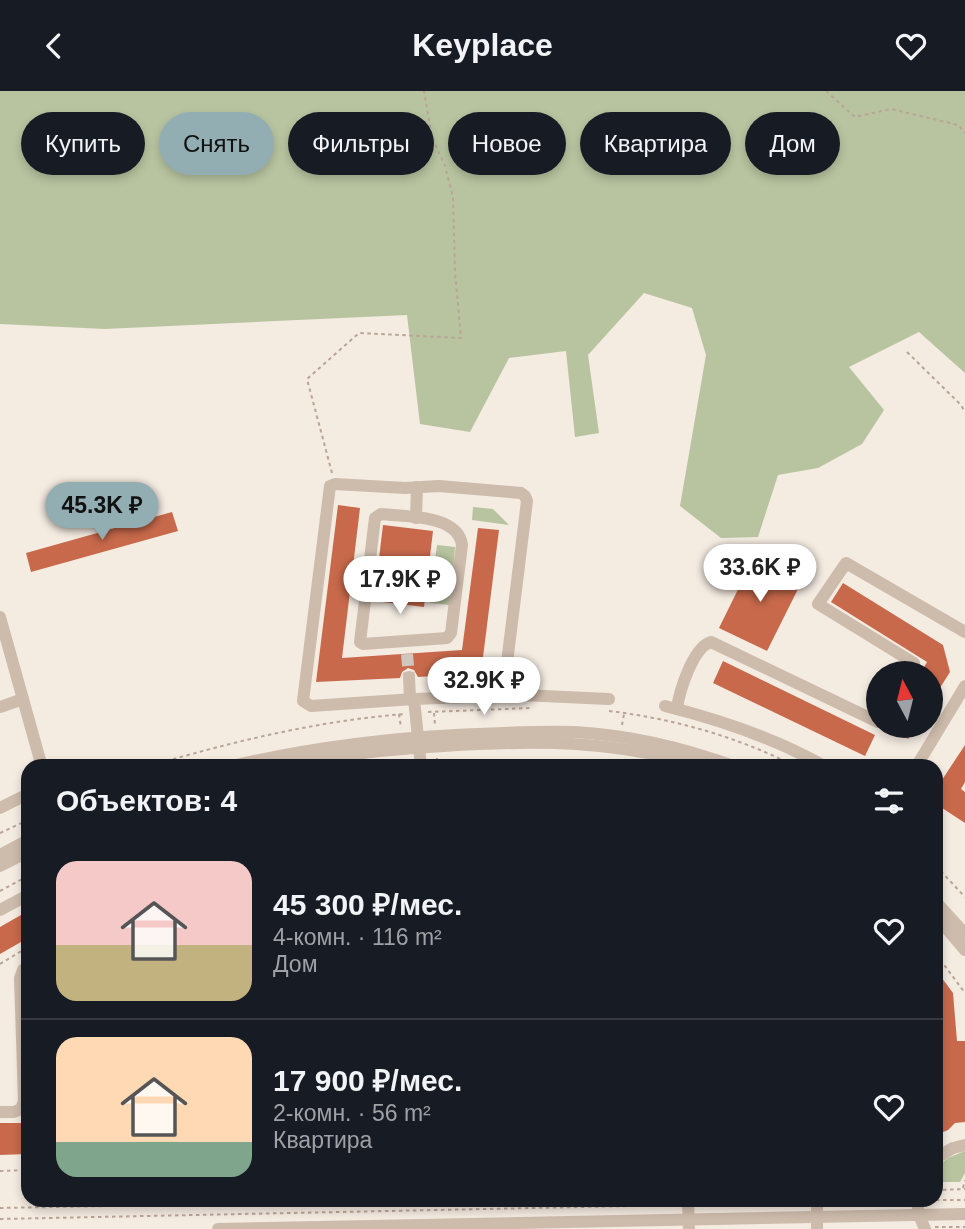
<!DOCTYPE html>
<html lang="ru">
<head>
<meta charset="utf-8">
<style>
  :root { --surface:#171b24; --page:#20242c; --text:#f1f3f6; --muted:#9ea1a6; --line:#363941; --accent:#92aeb2 }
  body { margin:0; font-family:Helvetica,sans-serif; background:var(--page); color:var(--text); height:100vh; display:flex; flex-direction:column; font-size:26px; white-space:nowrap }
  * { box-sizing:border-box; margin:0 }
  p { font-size:23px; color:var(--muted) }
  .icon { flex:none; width:38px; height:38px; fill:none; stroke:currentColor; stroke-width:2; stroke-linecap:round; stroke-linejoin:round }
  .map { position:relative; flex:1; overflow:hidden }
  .drawer { position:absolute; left:21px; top:668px; width:922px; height:448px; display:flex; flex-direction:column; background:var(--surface); border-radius:21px; box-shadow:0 4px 10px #0003 }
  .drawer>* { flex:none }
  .guide { position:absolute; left:21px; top:21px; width:924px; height:63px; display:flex; gap:14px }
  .needle { width:46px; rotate:353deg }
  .buttons { position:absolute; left:866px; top:570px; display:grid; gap:14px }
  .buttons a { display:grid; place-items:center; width:77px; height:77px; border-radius:50%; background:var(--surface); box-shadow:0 4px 10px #0003; font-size:35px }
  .price { position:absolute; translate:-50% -60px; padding:0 16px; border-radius:24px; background:#fff; color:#222; font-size:23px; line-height:46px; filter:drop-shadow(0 2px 4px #0008) }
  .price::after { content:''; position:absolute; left:50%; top:42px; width:21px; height:16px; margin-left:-10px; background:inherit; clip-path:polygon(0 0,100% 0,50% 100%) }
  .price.selected { background:var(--accent); color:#111 }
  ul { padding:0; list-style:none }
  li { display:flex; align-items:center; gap:21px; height:175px; padding:0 35px }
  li+li { border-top:2px solid var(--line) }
  li span { display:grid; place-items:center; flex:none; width:196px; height:140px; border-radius:21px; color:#555 }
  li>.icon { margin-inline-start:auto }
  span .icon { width:84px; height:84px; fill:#fffc; stroke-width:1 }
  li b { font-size:30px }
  h2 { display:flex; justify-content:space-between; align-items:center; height:84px; padding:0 35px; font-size:30px }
  .pill { padding:0 24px; border-radius:32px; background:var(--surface); box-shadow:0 4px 10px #0003; font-size:24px; line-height:63px }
  .pill.selected { background:var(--accent); color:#111 }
  header { display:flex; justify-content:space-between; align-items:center; height:91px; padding:0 35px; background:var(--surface); font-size:32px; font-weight:800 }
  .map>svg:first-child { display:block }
  .green { fill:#b8c4a0 }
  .building { fill:#c8694b }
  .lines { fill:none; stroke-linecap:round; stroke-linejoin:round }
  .minor-tunnel { stroke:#cfc6bd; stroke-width:12; stroke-dasharray:12 6; stroke-linecap:butt }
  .path { stroke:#b9a596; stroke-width:2; stroke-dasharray:3.5 3.5; stroke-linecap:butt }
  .minor { stroke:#cdbbac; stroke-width:12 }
</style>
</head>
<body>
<header><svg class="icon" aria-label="back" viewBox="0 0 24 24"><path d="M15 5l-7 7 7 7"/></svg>Keyplace<svg class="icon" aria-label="heart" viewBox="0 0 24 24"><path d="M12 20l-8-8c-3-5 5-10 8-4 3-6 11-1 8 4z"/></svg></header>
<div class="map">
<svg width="965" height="1138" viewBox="0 0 965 1138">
  <rect width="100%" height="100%" fill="#f4ebe1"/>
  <g class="green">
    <path d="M 0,0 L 965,0 L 965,282 L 919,241 L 849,276 L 884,319 L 862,353 L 818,377 L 778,384 L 758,446 L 721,447 L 680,415 L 706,264 L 692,217 L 644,202 L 588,264 L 599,342 L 575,346 L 566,260 L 509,267 L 470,341 L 420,333 L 407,224 L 105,238 L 0,233 Z"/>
    <path d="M 473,416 L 493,418 L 509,434 L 472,429 Z"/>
    <path d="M 437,454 L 455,456 L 453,480 L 434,477 Z"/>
    <path d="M 434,480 L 452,482 L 449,514 L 430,512 Z"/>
    <path d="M 965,1060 L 965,1082 L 960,1091 L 936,1091 L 938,1075 L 948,1067 Z"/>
  </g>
  <g class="building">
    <path d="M 338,414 L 360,417 L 342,567 L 462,559 L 478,437 L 499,439 L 481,582 L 418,586 L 414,579 L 408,577 L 402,581 L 400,587 L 316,591 Z"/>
    <path d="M 172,421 L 178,440 L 31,481 L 26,462 Z"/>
    <path d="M 383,434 L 433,440 L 424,516 L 374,510 Z"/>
    <path d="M 754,466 L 802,490 L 767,560 L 719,537 Z"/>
    <path d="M 843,492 L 943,554 L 950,581 L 931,611 L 931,583 L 920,583 L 927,571 L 831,511 Z"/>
    <path d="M 723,570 L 875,644 L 865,665 L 713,592 Z"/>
    <path d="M 888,635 L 916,635 L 908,648 Z"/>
    <path d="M 965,654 L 965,691 L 961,698 L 965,701 L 965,732 L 936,713 L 936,698 Z"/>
    <path d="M 28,820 L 28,847 L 0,863 L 0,836 Z"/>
    <path d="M 936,879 L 953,902 L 957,950 L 965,950 L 965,1031 L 955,1032 L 948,1039 L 936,1044 Z"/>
    <path d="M 0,1032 L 28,1032 L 28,1063 L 0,1064 Z"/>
  </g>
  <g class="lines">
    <path class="minor-tunnel" d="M 407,563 L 409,586"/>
    <g class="path">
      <path d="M 826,0 L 855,26 L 891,18 L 958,34 L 965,42"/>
      <path d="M 907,261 L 961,314 L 965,321"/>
      <path d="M 332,382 L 307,288 L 359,242 L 461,247 L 455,181 L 453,106 L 445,75 L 432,46 L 424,0"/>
      <path d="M 609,620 C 675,628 738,646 797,676"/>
      <path d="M 428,621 L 531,617"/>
      <path d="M 434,622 L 435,634"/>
      <path d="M 399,623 L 401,637"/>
      <path d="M 622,634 L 624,623"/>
      <path d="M 437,667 L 437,676"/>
      <path d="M 146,676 C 231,651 316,630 405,623"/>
      <path d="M 533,676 L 577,676"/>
      <path d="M 616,676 L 617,668"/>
      <path d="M 0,742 L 28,729"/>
      <path d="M 936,775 L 965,806"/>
      <path d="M 0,800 L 28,785"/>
      <path d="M 936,863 L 965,902"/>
      <path d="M 0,873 L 28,856"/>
      <path d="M 0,1080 L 28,1079"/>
      <path d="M 963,1097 L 965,1089"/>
      <path d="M 936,1099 L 965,1098"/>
      <path d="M 936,1109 L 965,1109"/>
      <path d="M 827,1110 L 905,1110"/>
      <path d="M 701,1113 L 804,1111"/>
      <path d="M 507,1116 L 508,1110"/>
      <path d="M 534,1116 L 534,1110"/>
      <path d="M 0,1117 L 389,1110"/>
      <path d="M 0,1128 L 678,1114"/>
      <path d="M 935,1136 L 965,1136"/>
    </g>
    <g class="minor">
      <path d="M 381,423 C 405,426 458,423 462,454 L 451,542 L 447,547 L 363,553 L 360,551 L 375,427 Z"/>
      <path d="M 416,427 L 417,396"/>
      <path d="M 0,526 L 42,676"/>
      <path d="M 908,583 L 914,572 L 818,513 L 846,472 L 965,541"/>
      <path d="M 409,586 L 410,608"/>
      <path d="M 414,608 L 521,604 L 609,608"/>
      <path d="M 665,615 C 721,629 775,647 826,676"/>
      <path d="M 0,616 L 23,608"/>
      <path d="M 677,618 C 679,601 693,556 711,551 L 878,631"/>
      <path d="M 228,676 C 304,658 379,648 456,644 C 495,642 535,640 574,641 C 629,644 684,657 736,676"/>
      <path d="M 274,676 C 330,665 387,658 444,655 C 537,649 614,649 705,676"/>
      <path d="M 421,676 L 414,608 L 311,615 L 303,610 L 330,395 L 335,393 L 405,397 L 439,395 L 521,402 L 525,405 L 527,410 L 503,604"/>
      <path d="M 916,676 L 965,595"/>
      <path d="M 0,717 L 28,703"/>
      <path d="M 0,764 L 28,749"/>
      <path d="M 0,775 L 28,761"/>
      <path d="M 936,811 L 965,843"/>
      <path d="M 0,819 L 28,804"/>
      <path d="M 936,825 L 965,859"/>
      <path d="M 0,1021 L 14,1021 L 21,1018 L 24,1010 L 20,887 L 23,879 L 28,876"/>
      <path d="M 936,1067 L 953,1057 L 965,1054"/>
      <path d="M 688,1110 L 689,1138"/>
      <path d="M 817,1110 L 817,1138"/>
      <path d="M 917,1110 L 919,1124 L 925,1138"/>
      <path d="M 218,1138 L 965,1123"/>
    </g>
  </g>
</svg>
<div class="buttons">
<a><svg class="needle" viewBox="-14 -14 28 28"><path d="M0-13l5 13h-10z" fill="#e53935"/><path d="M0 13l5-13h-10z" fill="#9ea1a6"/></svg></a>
</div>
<b class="price selected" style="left:102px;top:451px">45.3K ₽</b>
<b class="price" style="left:760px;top:513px">33.6K ₽</b>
<b class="price" style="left:400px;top:525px">17.9K ₽</b>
<b class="price" style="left:484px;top:626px">32.9K ₽</b>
<div class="guide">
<a class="pill">Купить</a>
<a class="pill selected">Снять</a>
<a class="pill">Фильтры</a>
<a class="pill">Новое</a>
<a class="pill">Квартира</a>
<a class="pill">Дом</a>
</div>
<section class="drawer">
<h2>Объектов: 4<svg class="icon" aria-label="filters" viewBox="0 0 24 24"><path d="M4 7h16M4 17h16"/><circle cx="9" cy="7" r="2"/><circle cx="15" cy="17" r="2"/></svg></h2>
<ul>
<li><span style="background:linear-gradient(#f6c9c9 60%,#c2b280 0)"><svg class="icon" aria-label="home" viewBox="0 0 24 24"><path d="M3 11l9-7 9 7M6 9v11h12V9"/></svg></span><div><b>45 300 ₽/мес.</b><p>4-комн. · 116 m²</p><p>Дом</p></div><svg class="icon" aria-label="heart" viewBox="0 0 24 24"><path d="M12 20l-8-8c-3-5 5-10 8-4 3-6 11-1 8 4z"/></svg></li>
<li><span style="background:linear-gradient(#ffd9b3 75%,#7fa58c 0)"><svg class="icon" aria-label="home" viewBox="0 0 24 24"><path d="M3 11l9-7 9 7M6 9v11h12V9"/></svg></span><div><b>17 900 ₽/мес.</b><p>2-комн. · 56 m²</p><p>Квартира</p></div><svg class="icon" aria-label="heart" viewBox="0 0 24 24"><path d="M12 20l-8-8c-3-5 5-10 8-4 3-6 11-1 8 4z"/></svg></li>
</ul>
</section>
</div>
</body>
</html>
